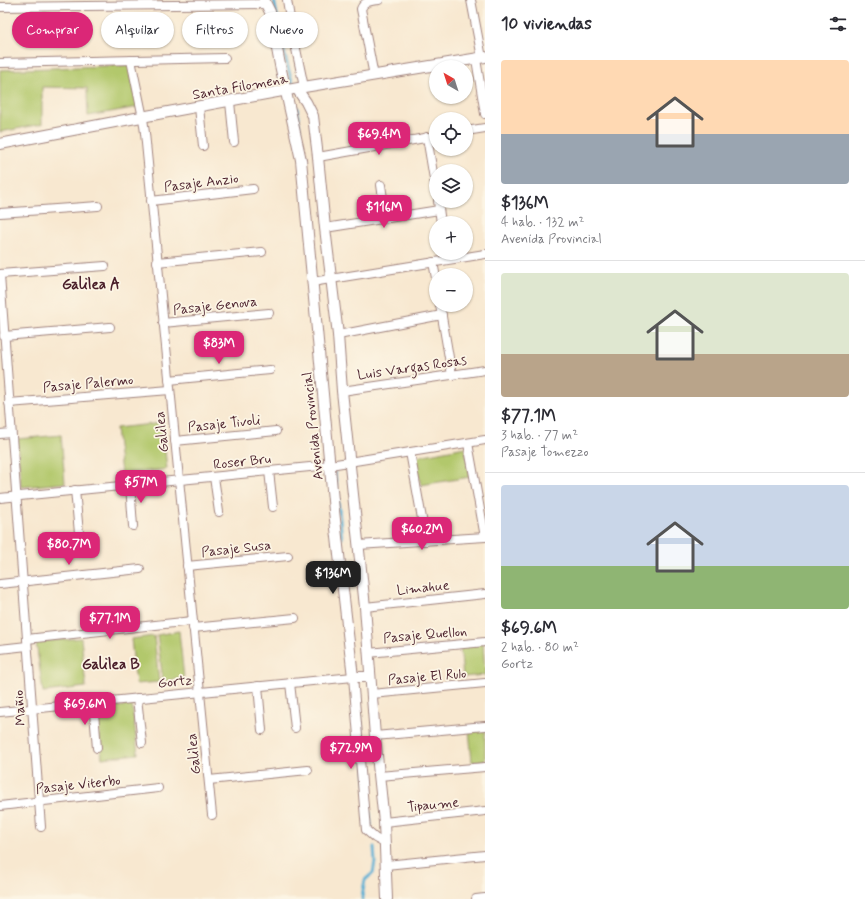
<!DOCTYPE html>
<html lang="es">
<head>
<meta charset="utf-8">
<style>
  :root { --surface:#fff; --page:#f7f7f7; --text:#2b2b33; --muted:#7c7c81; --line:#e1e1e2; --accent:#db2777 }
  body { margin:0; font-family:Mynerve,sans-serif; background:var(--page); color:var(--text); height:100vh; display:flex; flex-direction:column; font-size:15px; white-space:nowrap }
  * { box-sizing:border-box; margin:0 }
  p { font-size:13px; color:var(--muted) }
  .icon { flex:none; width:22px; height:22px; fill:none; stroke:currentColor; stroke-width:2; stroke-linecap:round; stroke-linejoin:round }
  .map { position:relative; flex:1; overflow:hidden }
  .drawer { display:flex; flex-direction:column; background:var(--surface); width:380px }
  .drawer>* { flex:none }
  .guide { position:absolute; left:12px; top:12px; width:380px; height:36px; display:flex; gap:8px }
  .needle { width:26px; rotate:321deg }
  .tools { position:absolute; left:429px; top:60px; display:grid; gap:8px }
  .tools a { display:grid; place-items:center; width:44px; height:44px; border-radius:50%; background:var(--surface); box-shadow:0 1px 3px #0004; font-size:20px }
  .price { position:absolute; translate:-50% -34px; padding:0 9px; border-radius:8px; background:var(--accent); color:#fff; font-size:13px; line-height:26px; filter:drop-shadow(0 1px 2px #0008) }
  .price::after { content:''; position:absolute; left:50%; top:24px; width:12px; height:9px; margin-left:-6px; background:inherit; clip-path:polygon(0 0,100% 0,50% 100%) }
  .price.current { background:#222; color:#fff }
  ul { padding:0; list-style:none }
  li { display:grid; align-content:center; gap:8px; height:212px; padding:0 16px }
  li+li { border-top:1px solid var(--line) }
  li span { display:grid; place-items:center; height:124px; border-radius:4px; color:#555 }
  li>.icon { margin-inline-start:auto }
  span .icon { width:72px; height:72px; fill:#fffc; stroke-width:1 }
  li b { font-size:17px }
  h2 { display:flex; justify-content:space-between; align-items:center; height:48px; padding:0 16px; font-size:17px }
  .chip { padding:0 14px; border-radius:18px; background:var(--surface); box-shadow:0 1px 3px #0004; font-size:14px; line-height:36px }
  .chip.current { background:var(--accent); color:#fff }
  main { display:flex; flex:1; min-height:0 }
  .map>svg:first-child { display:block }
  .green { fill:#b2c86c; stroke:#7e744c }
  .lines { fill:none; stroke-linecap:round; stroke-linejoin:round }
  .stream { stroke:#57afd4; stroke-width:3 }
  .minor-casing { stroke:#a1847e; stroke-width:10 }
  .tertiary-casing { stroke:#a1847e; stroke-width:12 }
  .minor { stroke:#fff; stroke-width:8 }
  .tertiary { stroke:#fff; stroke-width:10 }
  .labels { text-anchor:middle; stroke-width:3.5; stroke-linejoin:round; paint-order:stroke }
  .street-label { font-size:14px; fill:#4a1f2b; stroke:#fcf5e5 }
  .neighbourhood-label { font-size:15px; font-weight:bold; fill:#4a1f2b; stroke:#fcf5e5 }
</style>
</head>
<body>
<main>
<div class="map">
<svg width="485" height="899" viewBox="0 0 485 899">
  <rect width="100%" height="100%" fill="#fcf5e5"/>
  <filter id="ink" filterUnits="userSpaceOnUse"><feTurbulence type="fractalNoise" baseFrequency=".025" numOctaves="2"/><feDisplacementMap in="SourceGraphic" scale="8" xChannelSelector="R" yChannelSelector="G"/><feConvolveMatrix kernelMatrix="1 2 1 2 8 2 1 2 1" color-interpolation-filters="sRGB"/></filter>
  <filter id="wash" filterUnits="userSpaceOnUse"><feTurbulence type="fractalNoise" baseFrequency=".012" numOctaves="4" result="noise"/><feDisplacementMap in="SourceGraphic" scale="16" xChannelSelector="R" yChannelSelector="G"/><feGaussianBlur stdDeviation="0.9" result="paint"/><feColorMatrix in="noise" values="0 0 0 0 0 0 0 0 0 0 0 0 0 0 0 0 0 1.4 0 .05"/><feComposite in="paint" operator="in"/></filter>
  <g filter="url(#wash)">
    <rect width="100%" height="100%" fill="#f8e8d0"/>
    <g class="green">
      <path d="M 129,65 L 138,107 L 88,116 L 87,88 L 42,87 L 42,124 L 0,132 L 0,70 Z"/>
      <path d="M 162,423 L 167,469 L 121,474 L 116,428 Z"/>
      <path d="M 61,435 L 65,483 L 21,487 L 17,439 Z"/>
      <path d="M 465,447 L 470,477 L 421,485 L 414,457 Z"/>
      <path d="M 179,631 L 184,678 L 163,681 L 157,635 Z"/>
      <path d="M 154,636 L 159,682 L 136,684 L 131,639 Z"/>
      <path d="M 81,638 L 86,687 L 43,692 L 36,642 Z"/>
      <path d="M 483,642 L 485,675 L 463,677 L 460,645 Z"/>
      <path d="M 132,705 L 138,754 L 102,758 L 97,709 Z"/>
      <path d="M 485,729 L 485,761 L 472,762 L 469,730 Z"/>
    </g>
    <g class="lines">
      <g class="stream">
        <path d="M 274,0 L 286,60 L 293,85"/>
        <path d="M 297,108 L 300,135"/>
        <path d="M 335,473 L 342,538"/>
        <path d="M 360,714 L 371,825"/>
        <path d="M 363,899 L 362,896 L 365,880 L 373,873 L 375,862 L 374,847"/>
      </g>
    </g>
  </g>
  <g filter="url(#ink)">
    <g class="lines">
      <defs>
        <g id="minor">
          <path d="M 287,0 L 292,30 L 304,87"/>
          <path d="M 471,0 L 482,58"/>
          <path d="M 0,7 L 266,4"/>
          <path d="M 476,59 L 485,114"/>
          <path d="M 131,60 L 143,118 L 145,133 L 212,815"/>
          <path d="M 0,63 L 225,58"/>
          <path d="M 374,76 L 361,9 C 364,1 371,1 379,0"/>
          <path d="M 230,102 L 234,142"/>
          <path d="M 199,107 L 203,146"/>
          <path d="M 466,131 L 485,128"/>
          <path d="M 427,137 L 436,191"/>
          <path d="M 318,157 L 436,136"/>
          <path d="M 381,185 L 386,218"/>
          <path d="M 151,201 L 253,189"/>
          <path d="M 438,201 L 441,223"/>
          <path d="M 0,213 L 98,206"/>
          <path d="M 325,228 L 439,210"/>
          <path d="M 157,262 L 262,252"/>
          <path d="M 433,262 L 436,278"/>
          <path d="M 0,274 L 105,266"/>
          <path d="M 0,275 L 41,827"/>
          <path d="M 312,282 L 485,254"/>
          <path d="M 440,305 L 452,375"/>
          <path d="M 163,323 L 269,313"/>
          <path d="M 338,335 L 442,315"/>
          <path d="M 4,336 L 110,327"/>
          <path d="M 169,380 L 270,370"/>
          <path d="M 342,391 L 485,370"/>
          <path d="M 9,403 L 170,390"/>
          <path d="M 0,434 L 11,433"/>
          <path d="M 175,441 L 276,431"/>
          <path d="M 468,443 L 485,537"/>
          <path d="M 410,452 L 426,541"/>
          <path d="M 269,471 L 273,507"/>
          <path d="M 214,477 L 219,512"/>
          <path d="M 130,485 L 133,526"/>
          <path d="M 75,490 L 79,533"/>
          <path d="M 0,498 L 330,465 L 485,440"/>
          <path d="M 358,545 L 485,537"/>
          <path d="M 187,566 L 288,556"/>
          <path d="M 0,584 L 140,569"/>
          <path d="M 365,607 L 485,594"/>
          <path d="M 193,628 L 295,618"/>
          <path d="M 27,639 L 192,621"/>
          <path d="M 0,649 L 27,646"/>
          <path d="M 368,653 L 485,642"/>
          <path d="M 290,683 L 295,728"/>
          <path d="M 258,686 L 262,730"/>
          <path d="M 372,694 L 485,683"/>
          <path d="M 137,698 L 142,743"/>
          <path d="M 93,702 L 97,748"/>
          <path d="M 0,712 L 353,677 L 366,830 L 375,838 L 384,843"/>
          <path d="M 375,736 L 485,726"/>
          <path d="M 379,776 L 485,767"/>
          <path d="M 209,780 L 308,770"/>
          <path d="M 0,806 L 158,788"/>
          <path d="M 384,822 L 485,811"/>
          <path d="M 386,865 L 485,855"/>
          <path d="M 476,899 L 485,898"/>
        </g>
        <g id="tertiary">
          <path d="M 264,0 L 270,12 L 280,65 L 301,160 L 334,511 L 353,677 L 370,677"/>
          <path d="M 297,89 L 306,102 L 313,116 L 318,157 L 325,228 L 338,335 L 342,391 L 365,607 L 375,736 L 384,822 L 387,899"/>
          <path d="M 0,144 L 125,120 L 304,87 L 485,57"/>
        </g>
      </defs>
      <use href="#minor" class="minor-casing"/>
      <use href="#tertiary" class="tertiary-casing"/>
      <use href="#minor" class="minor"/>
      <use href="#tertiary" class="tertiary"/>
    </g>
  </g>
  <g class="labels">
    <g class="street-label">
      <text transform="translate(240 86) rotate(-10)" y="5">Santa Filomena</text>
      <text transform="translate(201 182) rotate(-7)" y="5">Pasaje Anzio</text>
      <text transform="translate(215 305) rotate(-6)" y="5">Pasaje Genova</text>
      <text transform="translate(412 367) rotate(-8)" y="5">Luis Vargas Rosas</text>
      <text transform="translate(88 383) rotate(-5)" y="5">Pasaje Palermo</text>
      <text transform="translate(224 423) rotate(-6)" y="5">Pasaje Tivoli</text>
      <text transform="translate(312 426) rotate(-96)" y="5">Avenida Provincial</text>
      <text transform="translate(161 432) rotate(-96)" y="5">Galilea</text>
      <text transform="translate(242 461) rotate(-6)" y="5">Roser Bru</text>
      <text transform="translate(236 548) rotate(-6)" y="5">Pasaje Susa</text>
      <text transform="translate(423 587) rotate(-6)" y="5">Limahue</text>
      <text transform="translate(425 634) rotate(-5)" y="5">Pasaje Quellon</text>
      <text transform="translate(427 676) rotate(-5)" y="5">Pasaje El Rulo</text>
      <text transform="translate(175 681) rotate(-6)" y="5">Gortz</text>
      <text transform="translate(19 708) rotate(-94)" y="5">Mañio</text>
      <text transform="translate(193 754) rotate(-96)" y="5">Galilea</text>
      <text transform="translate(78 784) rotate(-6)" y="5">Pasaje Viterbo</text>
      <text transform="translate(433 804) rotate(-6)" y="5">Tipaume</text>
    </g>
    <g class="neighbourhood-label">
      <text x="91" y="289">Galilea A</text>
      <text x="111" y="669">Galilea B</text>
    </g>
  </g>
</svg>
<div class="tools">
<a><svg class="needle" viewBox="-14 -14 28 28"><path d="M0-13l5 13h-10z" fill="#e53935"/><path d="M0 13l5-13h-10z" fill="#7c7c81"/></svg></a>
<a><svg class="icon" aria-label="locate" viewBox="0 0 24 24"><circle cx="12" cy="12" r="6"/><path d="M12 2v4M12 18v4M2 12h4M18 12h4"/></svg></a>
<a><svg class="icon" aria-label="layers" viewBox="0 0 24 24"><path d="M12 4l9 5-9 5-9-5zM3 14l9 5 9-5"/></svg></a>
<a>+</a>
<a>−</a>
</div>
<b class="price" style="left:379px;top:156px">$69.4M</b>
<b class="price" style="left:384px;top:229px">$116M</b>
<b class="price" style="left:219px;top:365px">$83M</b>
<b class="price" style="left:141px;top:504px">$57M</b>
<b class="price" style="left:422px;top:551px">$60.2M</b>
<b class="price" style="left:69px;top:566px">$80.7M</b>
<b class="price current" style="left:333px;top:595px">$136M</b>
<b class="price" style="left:110px;top:640px">$77.1M</b>
<b class="price" style="left:85px;top:726px">$69.6M</b>
<b class="price" style="left:351px;top:770px">$72.9M</b>
<div class="guide">
<a class="chip current">Comprar</a>
<a class="chip">Alquilar</a>
<a class="chip">Filtros</a>
<a class="chip">Nuevo</a>
</div>
</div>
<section class="drawer">
<h2>10 viviendas<svg class="icon" aria-label="filters" viewBox="0 0 24 24"><path d="M4 7h16M4 17h16"/><circle cx="9" cy="7" r="2"/><circle cx="15" cy="17" r="2"/></svg></h2>
<ul>
<li><span style="background:linear-gradient(#ffd9b3 60%,#9aa5b1 0)"><svg class="icon" aria-label="home" viewBox="0 0 24 24"><path d="M3 11l9-7 9 7M6 9v11h12V9"/></svg></span><div><b>$136M</b><p>4 hab. · 132 m²</p><p>Avenida Provincial</p></div></li>
<li><span style="background:linear-gradient(#dfe7d0 65%,#b9a48a 0)"><svg class="icon" aria-label="home" viewBox="0 0 24 24"><path d="M3 11l9-7 9 7M6 9v11h12V9"/></svg></span><div><b>$77.1M</b><p>3 hab. · 77 m²</p><p>Pasaje Tomezzo</p></div></li>
<li><span style="background:linear-gradient(#c9d6e8 65%,#8fb573 0)"><svg class="icon" aria-label="home" viewBox="0 0 24 24"><path d="M3 11l9-7 9 7M6 9v11h12V9"/></svg></span><div><b>$69.6M</b><p>2 hab. · 80 m²</p><p>Gortz</p></div></li>
</ul>
</section>
</main>
</body>
</html>
